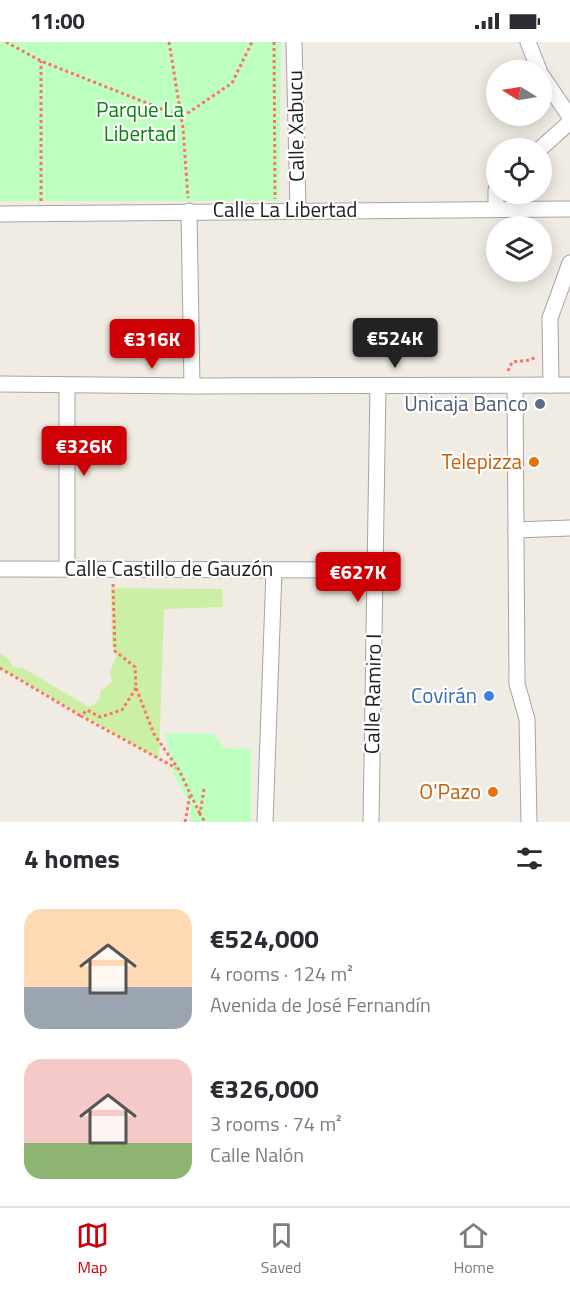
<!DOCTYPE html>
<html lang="en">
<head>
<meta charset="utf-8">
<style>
  :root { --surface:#fff; --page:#f2f2f3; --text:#2b2b33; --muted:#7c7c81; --line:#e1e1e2; --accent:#cc0005 }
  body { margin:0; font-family:"Titillium Web",sans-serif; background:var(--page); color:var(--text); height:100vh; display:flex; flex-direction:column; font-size:22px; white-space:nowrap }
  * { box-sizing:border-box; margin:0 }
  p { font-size:20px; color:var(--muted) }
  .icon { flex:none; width:33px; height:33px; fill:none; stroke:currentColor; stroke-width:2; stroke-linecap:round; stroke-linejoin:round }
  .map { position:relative; height:780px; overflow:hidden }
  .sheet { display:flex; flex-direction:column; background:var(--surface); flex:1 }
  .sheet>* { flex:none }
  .needle { width:39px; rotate:281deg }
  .fabs { position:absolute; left:486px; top:18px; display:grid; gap:12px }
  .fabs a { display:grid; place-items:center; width:66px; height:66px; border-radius:50%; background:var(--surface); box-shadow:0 3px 15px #0003; font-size:30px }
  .price { position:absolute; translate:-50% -51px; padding:0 14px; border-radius:6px; background:var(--accent); color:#fff; font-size:20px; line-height:39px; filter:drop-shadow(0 2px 3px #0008) }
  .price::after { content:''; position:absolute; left:50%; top:36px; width:18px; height:14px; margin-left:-9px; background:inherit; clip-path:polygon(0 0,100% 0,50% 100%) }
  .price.on { background:#222; color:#fff }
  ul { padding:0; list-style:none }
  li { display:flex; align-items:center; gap:18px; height:150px; padding:0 24px }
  li span { display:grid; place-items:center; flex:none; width:168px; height:120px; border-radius:18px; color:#555 }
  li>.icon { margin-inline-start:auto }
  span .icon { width:72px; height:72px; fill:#fffc; stroke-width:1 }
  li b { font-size:26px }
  h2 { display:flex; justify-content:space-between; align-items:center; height:72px; padding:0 24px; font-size:26px }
  .status { display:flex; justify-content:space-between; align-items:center; height:42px; padding:0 30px; background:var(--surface); direction:ltr }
  .status svg { height:16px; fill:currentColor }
  .tabs { display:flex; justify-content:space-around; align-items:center; height:84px; border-top:2px solid var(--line); background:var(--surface); font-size:16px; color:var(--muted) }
  .tabs a { display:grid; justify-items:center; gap:3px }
  .tabs .on { color:var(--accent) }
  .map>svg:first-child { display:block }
  .grass { fill:#cbefa4 }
  .park { fill:#bcffbf }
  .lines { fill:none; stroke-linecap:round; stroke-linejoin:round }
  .minor-casing { stroke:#a5a5a5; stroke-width:17 }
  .path { stroke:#ff7165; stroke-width:3; stroke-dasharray:3 3; stroke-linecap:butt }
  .minor { stroke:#fff; stroke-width:15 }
  .service-dot { fill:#5c6f8a; stroke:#fff; stroke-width:2 }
  .food-dot { fill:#e8710a; stroke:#fff; stroke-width:2 }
  .shop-dot { fill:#3f7fe0; stroke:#fff; stroke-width:2 }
  .labels { text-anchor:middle; stroke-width:4.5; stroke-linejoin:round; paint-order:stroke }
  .park-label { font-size:21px; fill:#018709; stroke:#fff }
  .street-label { font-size:21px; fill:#1e1e1e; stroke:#fff }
  .service-label { font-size:21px; fill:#4e5e75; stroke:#fff; text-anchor:end }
  .food-label { font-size:21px; fill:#c56008; stroke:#fff; text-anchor:end }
  .shop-label { font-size:21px; fill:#366cbe; stroke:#fff; text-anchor:end }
</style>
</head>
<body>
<div class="status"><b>11:00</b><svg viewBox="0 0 49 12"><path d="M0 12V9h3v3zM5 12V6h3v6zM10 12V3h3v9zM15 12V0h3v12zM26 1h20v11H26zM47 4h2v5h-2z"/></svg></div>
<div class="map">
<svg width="570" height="780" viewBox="0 0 570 780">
  <rect width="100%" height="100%" fill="#f0ece3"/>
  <path class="grass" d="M 111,546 L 222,547 L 223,565 L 164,567 L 159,717 L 0,626 L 0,611 L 9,617 L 13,625 L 23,626 L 89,665 C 98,662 100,656 101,647 L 104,647 L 112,640 L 110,629 L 117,614 L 112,604 Z"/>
  <g class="park">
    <path d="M 0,0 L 281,0 L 279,159 L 0,159 Z"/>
    <path d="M 165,691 L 214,692 L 224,706 L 251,707 L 251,780 L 191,780 L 190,762 L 174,733 Z"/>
  </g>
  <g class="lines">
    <defs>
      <g id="minor">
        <path d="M 294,0 L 298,168"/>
        <path d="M 528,0 L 539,28"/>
        <path d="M 542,34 L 570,75"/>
        <path d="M 541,106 L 570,80"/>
        <path d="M 496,167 L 496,148"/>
        <path d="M 189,169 L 192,344"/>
        <path d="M 0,172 L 570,167"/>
        <path d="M 0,342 L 192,344 L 570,343"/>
        <path d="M 551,343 L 550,276 L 570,221"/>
        <path d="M 515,344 L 517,642 L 527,677 L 529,780"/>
        <path d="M 516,488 L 570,486"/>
        <path d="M 67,526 L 67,344"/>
        <path d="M 0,527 L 375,528"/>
        <path d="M 265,780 L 274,528"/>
        <path d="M 371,780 L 378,344"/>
      </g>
    </defs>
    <use href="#minor" class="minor-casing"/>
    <g class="path">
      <path d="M 6,0 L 41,19 L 182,75 L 232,41 L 252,0"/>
      <path d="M 169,0 L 183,86 L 188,156"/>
      <path d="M 274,0 L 275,157"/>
      <path d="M 41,159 L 41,19"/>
      <path d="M 508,329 L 512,320 L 531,318 L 535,315"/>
      <path d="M 113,542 L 115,609 L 135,625 L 136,646 L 154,692 L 179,728 L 200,772"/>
      <path d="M 0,626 L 81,674"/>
      <path d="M 136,646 L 122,668 L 100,675 L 87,668 L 81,674 L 176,726"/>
      <path d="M 204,747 L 200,772 L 205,780"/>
      <path d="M 185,780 L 190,753"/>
    </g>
    <use href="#minor" class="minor"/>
  </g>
  <circle class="service-dot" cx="540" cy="362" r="6"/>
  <g class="food-dot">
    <circle cx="534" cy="420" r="6"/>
    <circle cx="493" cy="750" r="6"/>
  </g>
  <circle class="shop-dot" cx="489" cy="654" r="6"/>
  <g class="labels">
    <g class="park-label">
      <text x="140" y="75">Parque La<tspan x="140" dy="24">Libertad</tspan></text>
    </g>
    <g class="street-label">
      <text transform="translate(296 84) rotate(-91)" y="7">Calle Xabucu</text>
      <text x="285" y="175">Calle La Libertad</text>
      <text x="169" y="534">Calle Castillo de Gauzón</text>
      <text transform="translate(373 652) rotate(-89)" y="7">Calle Ramiro I</text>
    </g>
    <g class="service-label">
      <text x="528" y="369">Unicaja Banco</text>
    </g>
    <g class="food-label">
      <text x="522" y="427">Telepizza</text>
      <text x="481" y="757">O'Pazo</text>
    </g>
    <g class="shop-label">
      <text x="477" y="661">Covirán</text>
    </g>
  </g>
</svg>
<div class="fabs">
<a><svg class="needle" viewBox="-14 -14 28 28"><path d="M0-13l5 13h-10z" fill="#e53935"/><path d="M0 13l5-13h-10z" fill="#7c7c81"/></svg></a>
<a><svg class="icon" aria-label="locate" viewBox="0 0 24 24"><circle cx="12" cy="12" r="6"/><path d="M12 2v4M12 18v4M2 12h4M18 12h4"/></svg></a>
<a><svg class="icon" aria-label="layers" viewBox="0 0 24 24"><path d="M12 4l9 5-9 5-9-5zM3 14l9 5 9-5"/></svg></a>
</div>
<b class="price on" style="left:395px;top:327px">€524K</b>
<b class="price" style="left:152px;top:328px">€316K</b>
<b class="price" style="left:84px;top:435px">€326K</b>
<b class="price" style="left:358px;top:561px">€627K</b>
</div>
<section class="sheet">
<h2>4 homes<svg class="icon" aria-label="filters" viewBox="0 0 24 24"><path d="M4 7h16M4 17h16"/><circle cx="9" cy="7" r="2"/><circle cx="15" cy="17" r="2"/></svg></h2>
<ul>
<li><span style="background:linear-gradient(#ffd9b3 65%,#9aa5b1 0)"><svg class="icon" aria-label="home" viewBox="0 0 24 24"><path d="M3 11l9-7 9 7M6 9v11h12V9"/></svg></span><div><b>€524,000</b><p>4 rooms · 124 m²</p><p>Avenida de José Fernandín</p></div></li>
<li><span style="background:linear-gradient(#f6c9c9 70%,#8fb573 0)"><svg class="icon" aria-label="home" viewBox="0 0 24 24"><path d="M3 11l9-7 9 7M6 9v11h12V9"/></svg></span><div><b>€326,000</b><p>3 rooms · 74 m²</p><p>Calle Nalón</p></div></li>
</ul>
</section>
<nav class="tabs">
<a class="on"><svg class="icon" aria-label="map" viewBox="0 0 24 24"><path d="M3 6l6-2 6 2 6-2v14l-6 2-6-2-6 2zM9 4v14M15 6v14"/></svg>Map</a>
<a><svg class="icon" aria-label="saved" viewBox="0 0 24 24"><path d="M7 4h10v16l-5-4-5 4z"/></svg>Saved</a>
<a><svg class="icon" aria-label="home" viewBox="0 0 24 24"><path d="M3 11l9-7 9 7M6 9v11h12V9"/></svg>Home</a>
</nav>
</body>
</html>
